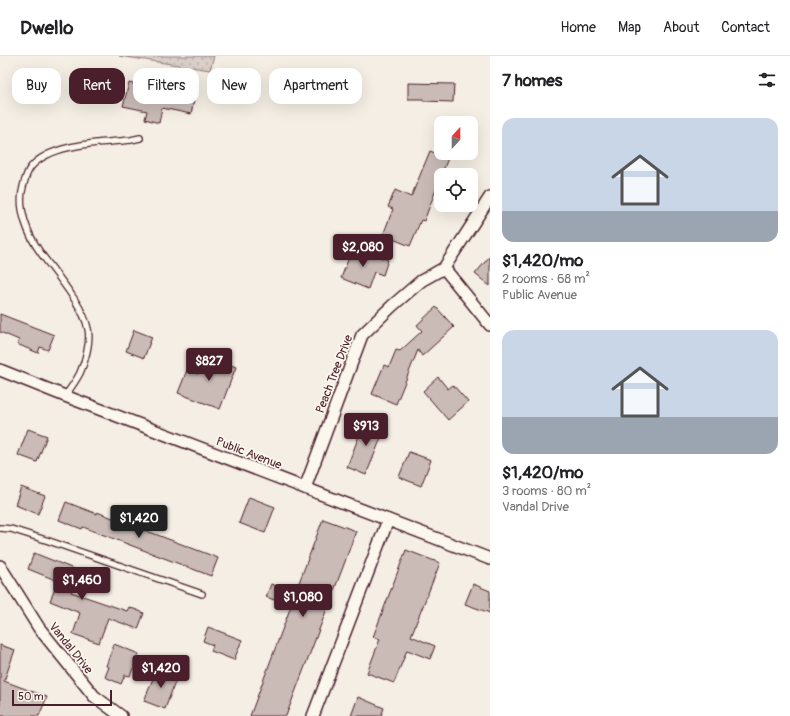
<!DOCTYPE html>
<html lang="en">
<head>
<meta charset="utf-8">
<style>
  :root { --surface:#fff; --page:#f2f2f2; --text:#202124; --muted:#757577; --line:#e0e0e0; --accent:#4a1f2b }
  body { margin:0; font-family:Pangolin,sans-serif; background:var(--page); color:var(--text); height:100vh; display:flex; flex-direction:column; font-size:15px; white-space:nowrap }
  * { box-sizing:border-box; margin:0 }
  p { font-size:13px; color:var(--muted) }
  .icon { flex:none; width:22px; height:22px; fill:none; stroke:currentColor; stroke-width:2; stroke-linecap:round; stroke-linejoin:round }
  .map { position:relative; flex:1; overflow:hidden }
  .panel { display:flex; flex-direction:column; background:var(--surface); width:300px }
  .panel>* { flex:none }
  .banner { position:absolute; left:12px; top:12px; width:380px; height:36px; display:flex; gap:8px }
  .needle { width:26px; rotate:21deg }
  .buttons { position:absolute; left:434px; top:60px; display:grid; gap:8px }
  .buttons a { display:grid; place-items:center; width:44px; height:44px; border-radius:8px; background:var(--surface); box-shadow:0 4px 16px #0002; font-size:20px }
  .scale { position:absolute; left:12px; bottom:10px; width:100px; box-sizing:border-box; padding-left:4px; border:2px solid #4a1f2b; border-top:0; font-size:11px; line-height:14px; white-space:nowrap; color:#4a1f2b; -webkit-text-stroke:3px #fbf7ec; paint-order:stroke }
  .price { position:absolute; translate:-50% -34px; padding:0 9px; border-radius:4px; background:var(--accent); color:#fff; font-size:13px; line-height:26px; filter:drop-shadow(0 1px 2px #0008) }
  .price::after { content:''; position:absolute; left:50%; top:24px; width:12px; height:9px; margin-left:-6px; background:inherit; clip-path:polygon(0 0,100% 0,50% 100%) }
  .price.active { background:#222; color:#fff }
  ul { padding:0; list-style:none }
  li { display:grid; align-content:center; gap:8px; height:212px; padding:0 12px }
  li span { display:grid; place-items:center; height:124px; border-radius:12px; color:#555 }
  li>.icon { margin-inline-start:auto }
  span .icon { width:72px; height:72px; fill:#fffc; stroke-width:1 }
  li b { font-size:17px }
  h2 { display:flex; justify-content:space-between; align-items:center; height:48px; padding:0 12px; font-size:17px }
  .pill { padding:0 14px; border-radius:12px; background:var(--surface); box-shadow:0 4px 16px #0002; font-size:14px; line-height:36px }
  .pill.active { background:var(--accent); color:#fff }
  header { display:flex; align-items:center; gap:24px; box-sizing:border-box; height:56px; padding:0 20px; background:var(--surface); border-bottom:1px solid var(--line) }
  header strong { font-size:19px }
  nav { display:flex; gap:22px; margin-inline-start:auto; font-size:14px }
  main { display:flex; flex:1; min-height:0 }
  .map>svg:first-child { display:block }
  .grass { fill:url(#grass-dots); stroke:#92787a }
  .building { fill:#cabbb6; stroke:#4a1f2b }
  .lines { fill:none; stroke-linecap:round; stroke-linejoin:round }
  .lane-casing { stroke:#4a1f2b; stroke-width:8 }
  .street-casing { stroke:#4a1f2b; stroke-width:14 }
  .lane { stroke:#fbf7ec; stroke-width:5.5 }
  .street { stroke:#fbf7ec; stroke-width:11 }
  .labels { text-anchor:middle; stroke-width:3.5; stroke-linejoin:round; paint-order:stroke }
  .street-label { font-size:12px; fill:#4a1f2b; stroke:#fbf7ec }
</style>
</head>
<body>
<header>
<strong>Dwello</strong>
<nav><a>Home</a><a>Map</a><a>About</a><a>Contact</a></nav>
</header>
<main>
<div class="map">
<svg width="490" height="660" viewBox="0 0 490 660">
  <defs>
    <pattern id="grass-dots" width="8" height="8" patternUnits="userSpaceOnUse"><rect width="8" height="8" fill="#dbd0c9"/><path d="M2 2h.1M6 6h.1" fill="none" stroke="#bdb2ad" stroke-width="1.8" stroke-linecap="round"/></pattern>
  </defs>
  <rect width="100%" height="100%" fill="#f4eee4"/>
  <filter id="ink" filterUnits="userSpaceOnUse"><feTurbulence type="fractalNoise" baseFrequency=".025" numOctaves="2"/><feDisplacementMap in="SourceGraphic" scale="8" xChannelSelector="R" yChannelSelector="G"/><feConvolveMatrix kernelMatrix="1 2 1 2 8 2 1 2 1" color-interpolation-filters="sRGB"/></filter>
  <g filter="url(#ink)">
    <path class="grass" d="M 119,0 L 214,0 L 210,14 Z"/>
    <g class="building">
      <path d="M 129,27 L 175,38 L 176,30 L 196,35 L 191,58 L 162,52 L 159,67 L 145,63 L 147,55 L 123,50 Z"/>
      <path d="M 408,27 L 454,28 L 453,46 L 423,45 L 423,43 L 408,43 Z"/>
      <path d="M 430,95 L 448,102 L 424,165 L 421,164 L 410,190 L 383,179 L 393,153 L 388,151 L 395,134 L 411,141 Z"/>
      <path d="M 353,191 L 388,204 L 383,219 L 374,216 L 368,233 L 341,222 Z"/>
      <path d="M 490,200 L 490,230 L 475,218 Z"/>
      <path d="M 436,251 L 454,271 L 422,300 L 418,294 L 396,348 L 372,338 L 384,309 L 389,311 L 396,294 L 400,295 L 422,275 L 417,269 Z"/>
      <path d="M 0,258 L 54,279 L 48,294 L 40,291 L 38,297 L 17,288 L 19,284 L 0,276 Z"/>
      <path d="M 134,274 L 152,281 L 144,302 L 126,295 Z"/>
      <path d="M 205,299 L 236,311 L 220,353 L 178,337 L 187,314 L 198,318 Z"/>
      <path d="M 438,321 L 448,333 L 453,329 L 468,346 L 448,364 L 423,335 Z"/>
      <path d="M 365,364 L 385,372 L 366,419 L 347,411 Z"/>
      <path d="M 28,373 L 47,380 L 37,406 L 18,399 Z"/>
      <path d="M 409,396 L 431,404 L 421,430 L 399,421 Z"/>
      <path d="M 21,431 L 45,440 L 38,458 L 15,449 Z"/>
      <path d="M 249,441 L 275,451 L 265,477 L 239,467 Z"/>
      <path d="M 66,446 L 97,458 L 97,456 L 218,502 L 211,520 L 83,471 L 82,473 L 59,464 Z"/>
      <path d="M 323,463 L 356,475 L 343,511 L 286,660 L 250,660 L 291,550 L 266,541 L 271,528 L 294,536 L 295,532 L 297,532 Z"/>
      <path d="M 406,494 L 440,507 L 411,580 L 435,590 L 430,603 L 407,594 L 394,627 L 367,617 L 380,583 L 373,581 Z"/>
      <path d="M 34,497 L 79,515 L 71,536 L 127,555 L 129,551 L 144,557 L 138,573 L 108,562 L 99,587 L 73,578 L 80,557 L 50,545 L 58,525 L 28,513 Z"/>
      <path d="M 473,528 L 490,535 L 490,557 L 465,548 Z"/>
      <path d="M 208,571 L 242,584 L 234,604 L 211,595 L 213,589 L 203,585 Z"/>
      <path d="M 114,588 L 139,598 L 130,620 L 125,619 L 121,628 L 105,621 L 109,611 L 106,610 Z"/>
      <path d="M 0,589 L 15,594 L 4,625 L 47,641 L 39,660 L 0,660 Z"/>
      <path d="M 157,613 L 177,621 L 165,653 L 144,645 Z"/>
      <path d="M 358,641 L 384,652 L 381,660 L 351,660 Z"/>
    </g>
    <g class="lines">
      <defs>
        <g id="lane">
          <path d="M 65,340 C 70,333 76,325 80,317 C 85,306 91,285 88,273 C 84,250 54,216 40,196 C 28,179 17,152 23,131 C 25,124 26,117 31,111 C 51,87 103,87 131,84 L 140,82"/>
          <path d="M 0,472 L 11,473 L 49,485 L 202,538"/>
        </g>
        <g id="street">
          <path d="M 444,212 L 490,269"/>
          <path d="M 0,314 L 65,340 L 490,503"/>
          <path d="M 305,432 L 362,279 L 392,250 L 421,225 L 444,212 L 490,141"/>
          <path d="M 0,510 L 39,572 L 94,640 L 121,660"/>
          <path d="M 313,660 L 388,464"/>
        </g>
      </defs>
      <use href="#lane" class="lane-casing"/>
      <use href="#street" class="street-casing"/>
      <use href="#lane" class="lane"/>
      <use href="#street" class="street"/>
    </g>
  </g>
  <g class="labels">
    <g class="street-label">
      <text transform="translate(334 318) rotate(-69)" y="4">Peach Tree Drive</text>
      <text transform="translate(249 397) rotate(21)" y="4">Public Avenue</text>
      <text transform="translate(71 592) rotate(51)" y="4">Vandal Drive</text>
    </g>
  </g>
</svg>
<div class="buttons">
<a><svg class="needle" viewBox="-14 -14 28 28"><path d="M0-13l5 13h-10z" fill="#e53935"/><path d="M0 13l5-13h-10z" fill="#757577"/></svg></a>
<a><svg class="icon" aria-label="locate" viewBox="0 0 24 24"><circle cx="12" cy="12" r="6"/><path d="M12 2v4M12 18v4M2 12h4M18 12h4"/></svg></a>
</div>
<div class="scale">50 m</div>
<b class="price" style="left:363px;top:212px">$2,080</b>
<b class="price" style="left:209px;top:326px">$827</b>
<b class="price" style="left:366px;top:391px">$913</b>
<b class="price active" style="left:139px;top:483px">$1,420</b>
<b class="price" style="left:82px;top:545px">$1,460</b>
<b class="price" style="left:303px;top:562px">$1,080</b>
<b class="price" style="left:161px;top:633px">$1,420</b>
<div class="banner">
<a class="pill">Buy</a>
<a class="pill active">Rent</a>
<a class="pill">Filters</a>
<a class="pill">New</a>
<a class="pill">Apartment</a>
</div>
</div>
<section class="panel">
<h2>7 homes<svg class="icon" aria-label="filters" viewBox="0 0 24 24"><path d="M4 7h16M4 17h16"/><circle cx="9" cy="7" r="2"/><circle cx="15" cy="17" r="2"/></svg></h2>
<ul>
<li><span style="background:linear-gradient(#c9d6e8 75%,#9aa5b1 0)"><svg class="icon" aria-label="home" viewBox="0 0 24 24"><path d="M3 11l9-7 9 7M6 9v11h12V9"/></svg></span><div><b>$1,420/mo</b><p>2 rooms · 68 m²</p><p>Public Avenue</p></div></li>
<li><span style="background:linear-gradient(#c9d6e8 70%,#9aa5b1 0)"><svg class="icon" aria-label="home" viewBox="0 0 24 24"><path d="M3 11l9-7 9 7M6 9v11h12V9"/></svg></span><div><b>$1,420/mo</b><p>3 rooms · 80 m²</p><p>Vandal Drive</p></div></li>
</ul>
</section>
</main>
</body>
</html>
